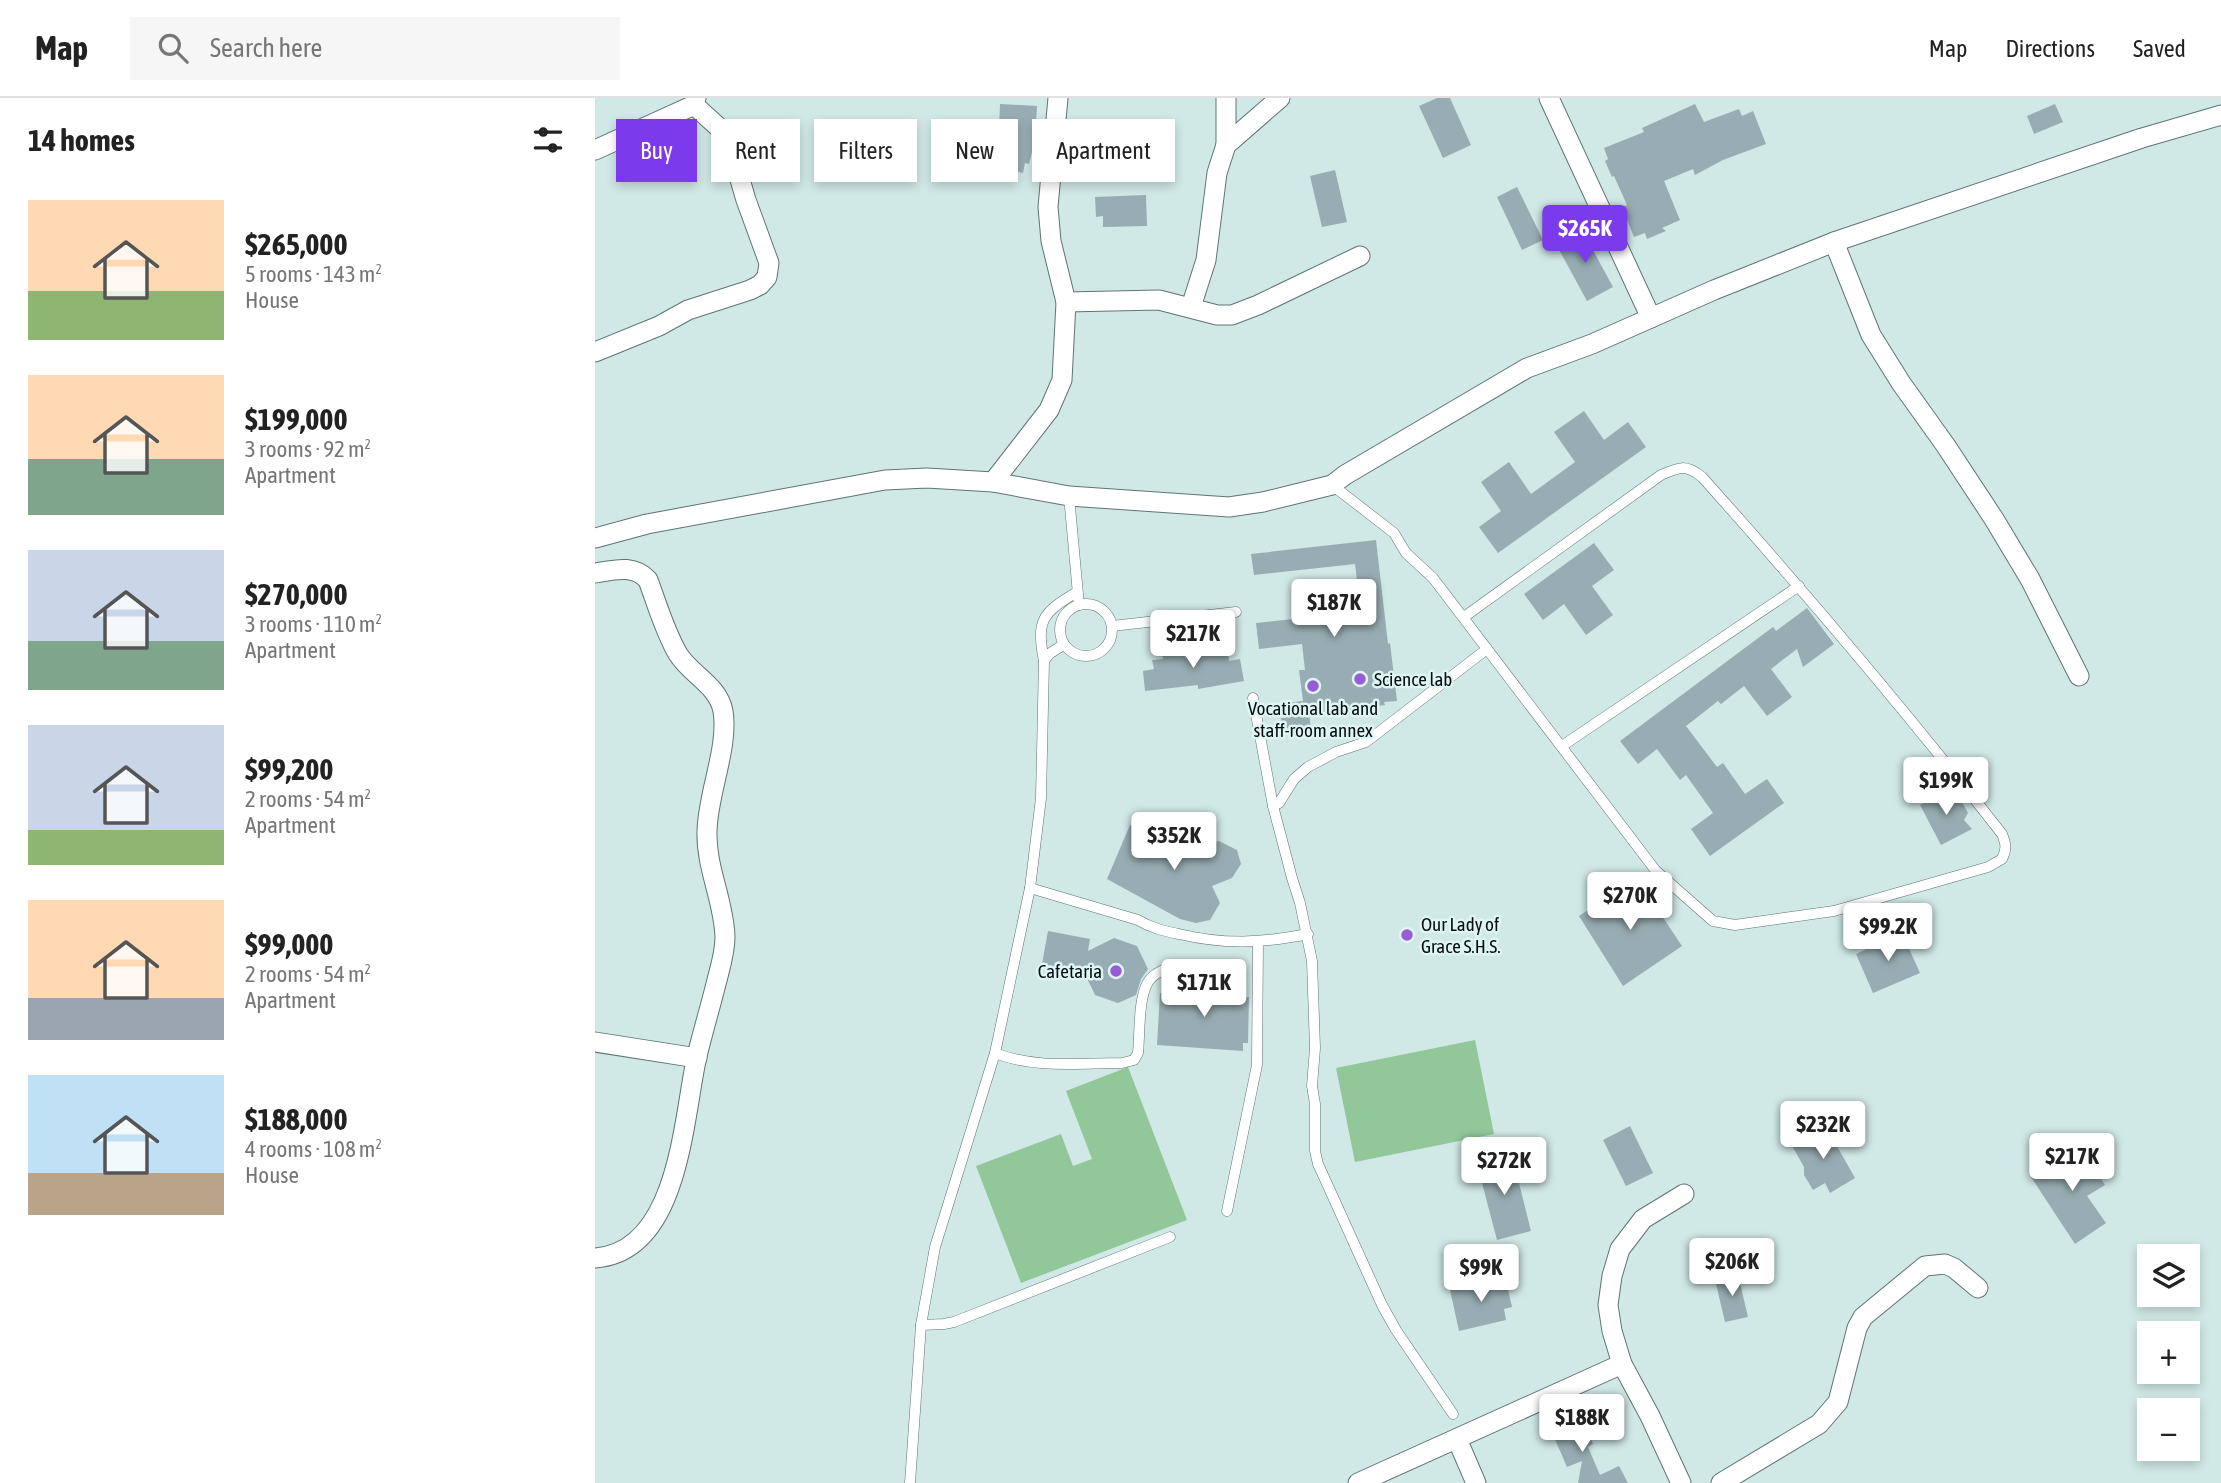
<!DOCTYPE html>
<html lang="en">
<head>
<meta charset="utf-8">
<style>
  :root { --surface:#fff; --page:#f6f6f6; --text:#222; --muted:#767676; --line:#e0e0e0; --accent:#7c3aed }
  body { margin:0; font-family:"Asap Condensed",sans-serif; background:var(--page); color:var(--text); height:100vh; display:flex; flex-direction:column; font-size:26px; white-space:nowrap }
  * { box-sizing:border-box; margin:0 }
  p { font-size:23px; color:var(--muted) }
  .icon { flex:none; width:38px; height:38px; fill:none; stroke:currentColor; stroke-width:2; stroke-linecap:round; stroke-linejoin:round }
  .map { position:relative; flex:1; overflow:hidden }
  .drawer { display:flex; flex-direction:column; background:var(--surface); width:595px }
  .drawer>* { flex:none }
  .hud { position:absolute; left:21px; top:21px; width:665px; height:63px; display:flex; gap:14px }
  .buttons { position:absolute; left:1542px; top:1146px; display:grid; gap:14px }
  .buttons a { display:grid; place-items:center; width:63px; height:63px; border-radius:0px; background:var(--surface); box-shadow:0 4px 10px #0003; font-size:35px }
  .price { position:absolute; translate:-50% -60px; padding:0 16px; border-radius:7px; background:#fff; color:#222; font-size:23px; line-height:46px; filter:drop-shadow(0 2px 4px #0008) }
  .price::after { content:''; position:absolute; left:50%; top:42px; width:21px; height:16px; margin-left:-10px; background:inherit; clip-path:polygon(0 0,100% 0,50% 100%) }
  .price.current { background:var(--accent); color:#fff }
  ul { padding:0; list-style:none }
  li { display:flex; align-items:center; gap:21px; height:175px; padding:0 28px }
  li span { display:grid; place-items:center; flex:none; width:196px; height:140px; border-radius:0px; color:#555 }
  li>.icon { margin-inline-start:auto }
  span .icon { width:84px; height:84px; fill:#fffc; stroke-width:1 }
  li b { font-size:30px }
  h2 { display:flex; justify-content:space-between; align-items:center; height:84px; padding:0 28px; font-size:30px }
  .tag { padding:0 24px; border-radius:0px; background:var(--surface); box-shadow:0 4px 10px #0003; font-size:24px; line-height:63px }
  .tag.current { background:var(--accent); color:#fff }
  header { display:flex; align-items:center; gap:42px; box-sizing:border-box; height:98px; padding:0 35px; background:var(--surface); border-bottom:2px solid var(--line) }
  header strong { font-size:33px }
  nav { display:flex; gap:38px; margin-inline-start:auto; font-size:24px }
  .search { width:490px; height:63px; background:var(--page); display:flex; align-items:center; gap:18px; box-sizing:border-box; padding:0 24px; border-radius:0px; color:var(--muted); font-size:26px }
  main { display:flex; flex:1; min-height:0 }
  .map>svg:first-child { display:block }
  .green { fill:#92c799 }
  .building { fill:#98adb3 }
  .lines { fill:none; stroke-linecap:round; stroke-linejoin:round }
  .service-casing { stroke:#5f7473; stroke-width:11 }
  .minor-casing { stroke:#5f7473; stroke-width:21 }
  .service { stroke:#fff; stroke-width:10 }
  .minor { stroke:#fff; stroke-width:19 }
  .poi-dot { fill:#985cd3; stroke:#def5f4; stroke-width:2.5 }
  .labels { text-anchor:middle; stroke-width:5; stroke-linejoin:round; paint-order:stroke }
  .poi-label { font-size:19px; fill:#060d0d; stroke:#def5f4; text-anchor:start }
</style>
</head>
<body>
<header>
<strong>Map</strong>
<div class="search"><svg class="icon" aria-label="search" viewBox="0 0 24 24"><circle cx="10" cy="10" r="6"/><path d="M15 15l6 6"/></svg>Search here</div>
<nav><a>Map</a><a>Directions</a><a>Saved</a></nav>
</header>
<main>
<section class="drawer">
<h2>14 homes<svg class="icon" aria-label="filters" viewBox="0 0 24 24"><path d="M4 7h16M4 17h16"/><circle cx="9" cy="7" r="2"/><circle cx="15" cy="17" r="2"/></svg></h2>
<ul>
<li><span style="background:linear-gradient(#ffd9b3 65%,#8fb573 0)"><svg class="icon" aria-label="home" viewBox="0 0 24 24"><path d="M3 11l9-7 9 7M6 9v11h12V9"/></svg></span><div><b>$265,000</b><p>5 rooms · 143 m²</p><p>House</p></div></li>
<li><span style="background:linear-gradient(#ffd9b3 60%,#7fa58c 0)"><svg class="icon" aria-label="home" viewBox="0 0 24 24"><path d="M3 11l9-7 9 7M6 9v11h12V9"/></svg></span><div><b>$199,000</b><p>3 rooms · 92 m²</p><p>Apartment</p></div></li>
<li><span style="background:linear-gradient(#c9d6e8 65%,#7fa58c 0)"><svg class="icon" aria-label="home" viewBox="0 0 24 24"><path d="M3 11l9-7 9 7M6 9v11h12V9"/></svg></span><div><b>$270,000</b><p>3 rooms · 110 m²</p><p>Apartment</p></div></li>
<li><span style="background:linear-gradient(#c9d6e8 75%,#8fb573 0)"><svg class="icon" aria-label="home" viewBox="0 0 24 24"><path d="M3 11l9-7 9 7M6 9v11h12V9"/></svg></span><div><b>$99,200</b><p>2 rooms · 54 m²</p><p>Apartment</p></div></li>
<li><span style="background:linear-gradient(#ffd9b3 70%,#9aa5b1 0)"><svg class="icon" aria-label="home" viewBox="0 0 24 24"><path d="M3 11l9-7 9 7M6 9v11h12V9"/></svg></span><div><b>$99,000</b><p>2 rooms · 54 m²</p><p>Apartment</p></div></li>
<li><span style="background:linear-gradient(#bfe0f5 70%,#b9a48a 0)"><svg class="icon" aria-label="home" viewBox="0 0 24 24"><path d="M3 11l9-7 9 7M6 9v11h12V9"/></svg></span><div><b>$188,000</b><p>4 rooms · 108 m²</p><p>House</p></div></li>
</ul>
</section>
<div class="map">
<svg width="1626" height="1385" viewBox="0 0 1626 1385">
  <rect width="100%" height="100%" fill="#d0e8e6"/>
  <g class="green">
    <path d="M 880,942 L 899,1036 L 760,1064 L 741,970 Z"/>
    <path d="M 533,969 L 592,1122 L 426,1185 L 381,1068 L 466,1036 L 478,1068 L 497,1061 L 471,993 Z"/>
  </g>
  <g class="building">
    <path d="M 842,0 L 855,0 L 876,47 L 848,60 L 824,8 Z"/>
    <path d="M 405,6 L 442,8 L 441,25 L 439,25 L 438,50 L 434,66 L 430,65 L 428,75 L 399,68 L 408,32 L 404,32 Z"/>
    <path d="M 1100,6 L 1109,24 L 1144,11 L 1147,18 L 1158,13 L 1171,46 L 1128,62 L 1100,77 L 1098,71 L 1069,83 L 1085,122 L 1067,130 L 1071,133 L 1052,141 L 1050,135 L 1039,139 L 1027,109 L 1032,107 L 1019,78 L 1017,79 L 1010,63 L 1013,61 L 1009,50 L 1049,34 L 1047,30 Z"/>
    <path d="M 1460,6 L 1468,24 L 1439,36 L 1432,18 Z"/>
    <path d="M 740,72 L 752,124 L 727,129 L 715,78 Z"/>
    <path d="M 922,89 L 948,142 L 927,152 L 902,99 Z"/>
    <path d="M 551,97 L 552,128 L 508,129 L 508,118 L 501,119 L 500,99 Z"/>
    <path d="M 987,132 L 1018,189 L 992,203 L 961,146 Z"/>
    <path d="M 989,313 L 1009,342 L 1033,324 L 1051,349 L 903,455 L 884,429 L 906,413 L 886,384 L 914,364 L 936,396 L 980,364 L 959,334 Z"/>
    <path d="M 781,442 L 793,546 L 795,545 L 802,603 L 789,604 L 790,607 L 783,608 L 783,613 L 745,617 L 744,613 L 714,616 L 717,638 L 696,640 L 695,631 L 687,632 L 686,620 L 692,619 L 690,605 L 708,603 L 704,572 L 710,572 L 707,546 L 664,551 L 661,525 L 766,514 L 760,466 L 659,477 L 656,456 Z"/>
    <path d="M 999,445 L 1019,472 L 997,488 L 1018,517 L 991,537 L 969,506 L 948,522 L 929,496 Z"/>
    <path d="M 1212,510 L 1239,546 L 1208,569 L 1202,551 L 1176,571 L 1197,599 L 1172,618 L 1149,588 L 1126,606 L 1123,603 L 1091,628 L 1122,669 L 1128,665 L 1150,696 L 1172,681 L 1189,705 L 1115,758 L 1096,731 L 1118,715 L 1091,677 L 1085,682 L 1062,651 L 1043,666 L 1025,643 L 1178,529 L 1181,533 Z"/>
    <path d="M 625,546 L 627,556 L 633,555 L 634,563 L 645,561 L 649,583 L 603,591 L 603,587 L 550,593 L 548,573 L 559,571 L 557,562 L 568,561 L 566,551 L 589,549 L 590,560 L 614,555 L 613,548 Z"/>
    <path d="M 1352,693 L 1357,702 L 1366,702 L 1373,715 L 1369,722 L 1377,731 L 1346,747 L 1325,707 Z"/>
    <path d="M 535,727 L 562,740 L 568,727 L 610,746 L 624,743 L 642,752 L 646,766 L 637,780 L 617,788 L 625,805 L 615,822 L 601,825 L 585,821 L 512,781 Z"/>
    <path d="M 1037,783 L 1047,797 L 1051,794 L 1087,848 L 1028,888 L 984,818 Z"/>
    <path d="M 453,833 L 495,841 L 493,853 L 519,840 L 542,848 L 553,871 L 546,881 L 541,897 L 523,905 L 500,897 L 491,878 L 456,871 L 457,868 L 447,866 Z"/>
    <path d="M 1307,835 L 1325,875 L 1278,895 L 1261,856 Z"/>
    <path d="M 637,889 L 650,890 L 650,899 L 654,899 L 653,945 L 648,945 L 648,953 L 562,947 L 565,895 L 576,896 L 577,890 L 636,894 Z"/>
    <path d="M 1230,1027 L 1260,1080 L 1235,1095 L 1230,1085 L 1218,1092 L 1209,1077 L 1209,1069 L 1196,1046 Z"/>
    <path d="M 1035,1028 L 1058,1075 L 1031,1088 L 1008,1042 Z"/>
    <path d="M 1485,1048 L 1510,1087 L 1492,1098 L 1511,1125 L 1480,1146 L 1436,1079 Z"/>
    <path d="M 917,1057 L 936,1133 L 902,1142 L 882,1066 Z"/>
    <path d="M 1143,1177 L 1153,1219 L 1130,1224 L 1120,1182 Z"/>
    <path d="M 910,1179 L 917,1209 L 909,1211 L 911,1222 L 864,1233 L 855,1192 Z"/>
    <path d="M 980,1320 L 986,1333 L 992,1331 L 998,1346 L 993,1349 L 1005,1377 L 1024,1368 L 1033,1385 L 983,1385 L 987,1363 L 972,1369 L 955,1330 Z"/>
  </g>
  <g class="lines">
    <defs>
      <g id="service">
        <path d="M 737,387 L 799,435 L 811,455 L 838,480 L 1061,773 L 1118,823 L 1140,827 L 1239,813 L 1393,769 L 1407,761 C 1412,751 1411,746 1407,736 C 1311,613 1211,495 1107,379 C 1091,366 1084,369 1066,377 L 869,519"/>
        <path d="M 474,398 L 484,507"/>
        <circle cx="491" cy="532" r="26"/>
        <path d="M 517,528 L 641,514"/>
        <path d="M 449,563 C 441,522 447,515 482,494"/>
        <path d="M 658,600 L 678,708 L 697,780 L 705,805 L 717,863 L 720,950 L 717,988 L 720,1006 L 720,1053 L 723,1066 L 787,1207 L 801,1232 L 858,1316"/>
        <path d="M 967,648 L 1204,488"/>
        <path d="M 678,708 L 684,705 L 699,681 L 713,669 L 741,654 L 771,644 L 892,551"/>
        <path d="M 435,790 L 543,822 C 556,830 569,833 584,836 C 630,847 667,845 713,836"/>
        <path d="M 400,955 C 440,971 485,965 527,965 L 539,962 L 543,955 C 545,936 543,901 553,884 C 557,877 563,875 570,871"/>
        <path d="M 632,1113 L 662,967 L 663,844"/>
        <path d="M 326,1227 L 349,1226 L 359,1224 L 575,1139"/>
        <path d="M 315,1385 L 326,1227 L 340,1149 L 400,955 L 435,790 L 446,700 L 449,563 L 454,556 L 468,547"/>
      </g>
      <g id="minor">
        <path d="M 954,0 L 1056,220"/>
        <path d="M 631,47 L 631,0"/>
        <path d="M 0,52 L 99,7"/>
        <path d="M 1239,144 L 1276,237 L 1306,285 L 1351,348 L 1399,421 L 1435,481 L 1484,578"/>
        <path d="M 471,204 L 564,202 L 622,217 L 637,217 L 663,207 L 765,158"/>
        <path d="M 596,209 L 611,162 L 622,75 L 631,47 L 685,0"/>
        <path d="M 0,254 L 64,228 L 93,212 L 155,192 L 165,187 L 172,179 L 174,165 L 151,102 L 132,37 L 99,7 L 101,0"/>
        <path d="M 398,384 L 454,312 L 467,282 L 471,204 L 456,143 L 453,109 L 463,0"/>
        <path d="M 0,440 L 52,426 L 290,382 L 332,380 L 398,384 L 474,398 L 634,409 L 668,404 L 737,387 L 750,377 L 932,270 L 997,246 L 1119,192 L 1239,144 L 1547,40 L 1626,17"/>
        <path d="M 0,475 C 19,472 39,466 53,482 C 62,506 70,534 83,556 C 96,577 123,587 128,613 C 134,650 112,697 112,734 C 111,770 129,803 130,839 C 130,855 125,870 121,886 C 115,910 108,933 102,958 C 88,1019 85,1154 0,1160"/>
        <path d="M 0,944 L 102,960"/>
        <path d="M 862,1341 L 881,1385"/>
        <path d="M 763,1385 L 1027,1266"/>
        <path d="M 1086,1385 L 1055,1318 L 1027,1266 L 1017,1233 L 1013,1207 L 1017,1178 L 1025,1151 L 1048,1121 L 1089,1096"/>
        <path d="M 1126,1385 L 1224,1326 L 1243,1304 L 1262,1230 L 1268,1219 L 1330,1168 L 1350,1166 L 1359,1170 L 1383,1190"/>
      </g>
    </defs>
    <use href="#service" class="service-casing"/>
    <use href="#minor" class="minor-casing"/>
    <use href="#service" class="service"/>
    <use href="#minor" class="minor"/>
  </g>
  <g class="poi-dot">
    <circle cx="765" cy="581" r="7"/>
    <circle cx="718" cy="588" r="7"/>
    <circle cx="812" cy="837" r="7"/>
    <circle cx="521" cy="873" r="7"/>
  </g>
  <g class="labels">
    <g class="poi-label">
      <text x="779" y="588">Science lab</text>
      <text x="718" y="617" text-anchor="middle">Vocational lab and<tspan x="718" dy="22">staff-room annex</tspan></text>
      <text x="826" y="833">Our Lady of<tspan x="826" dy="22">Grace S.H.S.</tspan></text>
      <text x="507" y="880" text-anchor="end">Cafetaria</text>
    </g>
  </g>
</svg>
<div class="buttons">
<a><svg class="icon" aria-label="layers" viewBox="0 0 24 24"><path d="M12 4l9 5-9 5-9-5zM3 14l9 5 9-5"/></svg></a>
<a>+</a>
<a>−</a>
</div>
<b class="price current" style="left:990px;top:167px">$265K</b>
<b class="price" style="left:739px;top:541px">$187K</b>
<b class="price" style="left:598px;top:572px">$217K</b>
<b class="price" style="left:1351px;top:719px">$199K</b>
<b class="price" style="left:579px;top:774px">$352K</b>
<b class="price" style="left:1035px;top:834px">$270K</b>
<b class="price" style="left:1293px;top:865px">$99.2K</b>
<b class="price" style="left:609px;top:921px">$171K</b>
<b class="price" style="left:1228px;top:1063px">$232K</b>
<b class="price" style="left:1477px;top:1095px">$217K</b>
<b class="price" style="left:909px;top:1099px">$272K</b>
<b class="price" style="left:1137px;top:1200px">$206K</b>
<b class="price" style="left:886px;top:1206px">$99K</b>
<b class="price" style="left:987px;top:1356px">$188K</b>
<div class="hud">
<a class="tag current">Buy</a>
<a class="tag">Rent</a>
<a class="tag">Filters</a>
<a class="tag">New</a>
<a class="tag">Apartment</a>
</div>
</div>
</main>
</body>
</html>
